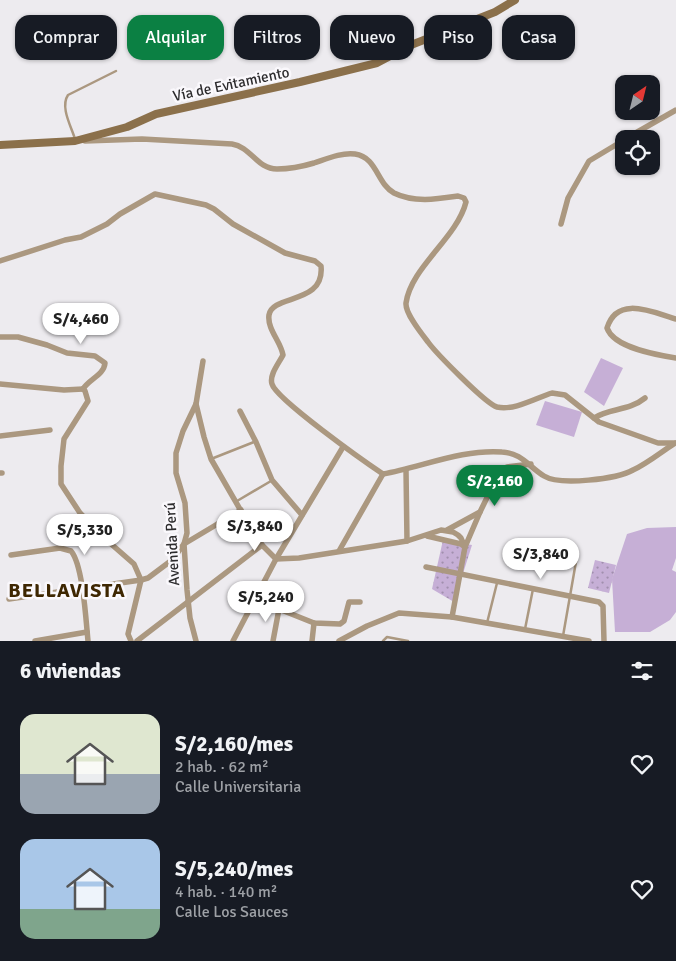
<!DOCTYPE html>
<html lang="es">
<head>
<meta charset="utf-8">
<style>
  :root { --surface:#171b24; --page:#20242c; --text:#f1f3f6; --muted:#9ea1a6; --accent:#0b8043 }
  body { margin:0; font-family:Signika,sans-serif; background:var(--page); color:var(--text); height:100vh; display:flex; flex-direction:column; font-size:19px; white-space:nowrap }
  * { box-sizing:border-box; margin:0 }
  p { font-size:16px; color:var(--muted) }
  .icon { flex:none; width:28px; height:28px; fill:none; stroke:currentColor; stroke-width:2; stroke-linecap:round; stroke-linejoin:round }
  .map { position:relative; height:641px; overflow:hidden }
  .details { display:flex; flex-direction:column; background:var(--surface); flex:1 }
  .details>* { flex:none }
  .top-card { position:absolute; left:15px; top:15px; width:646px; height:45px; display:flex; gap:10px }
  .needle { width:32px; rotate:35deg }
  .tools { position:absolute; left:615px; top:75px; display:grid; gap:10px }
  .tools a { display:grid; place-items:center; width:45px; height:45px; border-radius:10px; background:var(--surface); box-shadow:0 1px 4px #0004; font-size:25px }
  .price { position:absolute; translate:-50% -42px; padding:0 11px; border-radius:18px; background:#fff; color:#222; font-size:16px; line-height:32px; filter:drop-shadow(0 1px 2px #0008) }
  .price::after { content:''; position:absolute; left:50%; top:30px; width:15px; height:11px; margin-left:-8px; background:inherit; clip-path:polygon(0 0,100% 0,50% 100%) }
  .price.selected { background:var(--accent); color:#fff }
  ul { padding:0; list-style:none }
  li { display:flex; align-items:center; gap:15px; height:125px; padding:0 20px }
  li span { display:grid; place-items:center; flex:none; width:140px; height:100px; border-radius:15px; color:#555 }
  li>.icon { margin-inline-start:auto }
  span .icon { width:60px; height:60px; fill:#fffc; stroke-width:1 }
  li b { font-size:21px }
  h2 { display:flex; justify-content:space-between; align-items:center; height:60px; padding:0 20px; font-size:21px }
  .pill { padding:0 18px; border-radius:15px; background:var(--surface); box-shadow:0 1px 4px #0004; font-size:18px; line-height:45px }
  .pill.selected { background:var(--accent); color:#fff }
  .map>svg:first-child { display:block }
  .grass { fill:url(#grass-dots) }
  .garden { fill:#c6afd6 }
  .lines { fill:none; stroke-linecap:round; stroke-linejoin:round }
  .lane { stroke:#ab9880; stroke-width:2.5 }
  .street { stroke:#ab9880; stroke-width:5.5 }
  .secondary { stroke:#8b704b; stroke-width:8 }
  .labels { text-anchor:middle; stroke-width:5; stroke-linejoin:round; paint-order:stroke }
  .street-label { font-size:15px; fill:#2d2c2e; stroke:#faf8fc }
  .district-label { font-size:20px; font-weight:bold; letter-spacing:1px; fill:#3e2702; stroke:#faf8fc }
</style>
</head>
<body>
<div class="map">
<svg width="676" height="641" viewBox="0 0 676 641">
  <defs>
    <pattern id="grass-dots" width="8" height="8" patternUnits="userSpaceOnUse" patternTransform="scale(1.25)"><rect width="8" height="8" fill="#c6afd6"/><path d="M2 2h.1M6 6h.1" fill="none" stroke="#a18fae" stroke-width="1.8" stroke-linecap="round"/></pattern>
  </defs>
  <rect width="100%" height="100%" fill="#edebef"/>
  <g class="grass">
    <path d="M 443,540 L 472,545 L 454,602 L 432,589 Z"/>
    <path d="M 595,560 L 616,565 L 609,593 L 588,588 Z"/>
  </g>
  <g class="garden">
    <path d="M 601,358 L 623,368 L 604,406 L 584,392 Z"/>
    <path d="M 545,401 L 582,412 L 574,437 L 536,425 Z"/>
    <path d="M 676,527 L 676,558 L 672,570 L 676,572 L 676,612 L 670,620 L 650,632 L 615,632 L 612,579 L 627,534 L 647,528 Z"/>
  </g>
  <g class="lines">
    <g class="lane">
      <path d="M 75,139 C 71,126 60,107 68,95 L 116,71"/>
      <path d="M 211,459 L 254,442"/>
      <path d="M 237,501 L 271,481"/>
      <path d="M 487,623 L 497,583"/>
      <path d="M 525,629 L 533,589"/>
      <path d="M 563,636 L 577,556"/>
      <path d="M 383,641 L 387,637 L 408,641"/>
    </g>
    <g class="street">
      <path d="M 625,139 L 676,110"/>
      <path d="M 85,141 L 142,139 L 232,144 C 251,147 257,169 277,169 C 288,169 304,166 314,163 C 326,159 342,152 355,154 C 377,157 377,184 394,193 C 414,203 438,199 458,196 L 464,198 L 466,202 C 457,238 411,267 406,303 C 405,313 421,333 428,342 C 436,353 486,404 497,407 C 514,411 536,398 552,393 L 565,395 L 599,422 L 658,443 L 673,443"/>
      <path d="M 561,224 L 568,198 L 589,161 L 624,140"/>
      <path d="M 0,261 L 65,240 L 81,237 L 107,224 L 120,214 L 155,194 L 206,205 L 214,209 L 233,224 L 285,253 L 315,261 L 321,266 C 325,305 272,294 269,315 C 267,329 281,342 283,355 C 279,363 269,375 272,384 C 276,399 365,462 383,474 C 422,467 462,449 502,452 C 522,453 529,467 544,476 C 560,486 617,479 633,470 C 648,463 661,452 675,443"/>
      <path d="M 676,319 C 652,312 617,295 607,328 C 614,348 657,355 676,358"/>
      <path d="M 0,337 L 18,337 L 47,345 L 67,353 L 95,356 L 105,363 C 104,375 89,379 83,389"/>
      <path d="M 0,384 L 64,390 L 83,389"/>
      <path d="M 83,389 L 85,391 L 88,401 L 64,439 L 61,466 L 61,484 L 80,513 L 102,536 L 134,564 L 141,580 L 128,634 L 131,641"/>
      <path d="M 196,404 L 204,437 L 211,459 L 252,530 L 262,545 L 276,559 L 299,558 L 407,541 L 441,530 L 453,532 L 458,535 L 461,538 L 465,547 L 480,512"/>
      <path d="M 240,411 L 256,442 L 272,480 L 302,515"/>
      <path d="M 594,418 C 610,408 629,411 645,398"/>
      <path d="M 0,436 L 50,430"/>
      <path d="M 406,470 L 407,541"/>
      <path d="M 0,473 L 2,473"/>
      <path d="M 447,530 L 480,512 L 499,473 L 507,467 L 531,464"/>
      <path d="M 427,536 L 461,544 L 465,547 L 452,617"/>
      <path d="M 339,551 L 383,474"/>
      <path d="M 11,555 L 60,548 L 71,551 C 83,565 86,621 88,641"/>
      <path d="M 426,567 L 599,602 L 603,606 L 604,641"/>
      <path d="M 9,599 L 141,580 L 148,578 L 172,560 L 184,544 L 241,510"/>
      <path d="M 252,603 L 279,609 L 314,623 L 340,624 L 344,621 L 349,602 L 360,602"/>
      <path d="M 35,641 L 87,632"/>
      <path d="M 137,641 L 262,545"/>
      <path d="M 196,641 L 190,618 L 187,590 L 184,544 L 187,533 L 185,503 L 176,473 L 176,453 L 183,431 L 196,404 L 203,361"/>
      <path d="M 233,641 L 276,559 L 343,447"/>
      <path d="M 273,641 L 279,609"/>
      <path d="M 312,641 L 314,623"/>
      <path d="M 339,641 L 367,626 L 399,613 L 452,617 L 589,641"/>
    </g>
    <path class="secondary" d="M 0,145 L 75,141 L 127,127 L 156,114 L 300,82 L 377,63 L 411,45 L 495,12 L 515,0"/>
  </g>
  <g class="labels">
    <g class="street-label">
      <text transform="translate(231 84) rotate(-12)" y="5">Vía de Evitamiento</text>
      <text transform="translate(172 544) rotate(-93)" y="5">Avenida Perú</text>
    </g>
    <g class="district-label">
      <text x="67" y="597">BELLAVISTA</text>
    </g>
  </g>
</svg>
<div class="tools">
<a><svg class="needle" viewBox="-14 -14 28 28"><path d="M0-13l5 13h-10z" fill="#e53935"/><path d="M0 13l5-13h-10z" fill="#9ea1a6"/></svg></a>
<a><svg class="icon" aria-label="locate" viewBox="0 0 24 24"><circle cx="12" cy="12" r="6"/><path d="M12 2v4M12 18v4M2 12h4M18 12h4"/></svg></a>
</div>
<b class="price" style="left:81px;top:345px">S/4,460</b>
<b class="price selected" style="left:495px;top:507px">S/2,160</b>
<b class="price" style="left:255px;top:552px">S/3,840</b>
<b class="price" style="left:85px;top:556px">S/5,330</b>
<b class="price" style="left:541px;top:580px">S/3,840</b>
<b class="price" style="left:266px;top:623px">S/5,240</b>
<div class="top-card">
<a class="pill">Comprar</a>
<a class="pill selected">Alquilar</a>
<a class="pill">Filtros</a>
<a class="pill">Nuevo</a>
<a class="pill">Piso</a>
<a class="pill">Casa</a>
</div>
</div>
<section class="details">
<h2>6 viviendas<svg class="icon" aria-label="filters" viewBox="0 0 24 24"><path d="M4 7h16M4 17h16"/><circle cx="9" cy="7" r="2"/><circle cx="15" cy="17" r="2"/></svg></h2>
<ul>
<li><span style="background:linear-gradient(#dfe7d0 60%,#9aa5b1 0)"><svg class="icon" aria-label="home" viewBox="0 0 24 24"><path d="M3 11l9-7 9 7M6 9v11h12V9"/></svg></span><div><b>S/2,160/mes</b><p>2 hab. · 62 m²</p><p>Calle Universitaria</p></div><svg class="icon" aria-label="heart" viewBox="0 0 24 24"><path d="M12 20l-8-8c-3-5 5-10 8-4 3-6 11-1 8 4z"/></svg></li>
<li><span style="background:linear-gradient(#a9c7e8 70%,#7fa58c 0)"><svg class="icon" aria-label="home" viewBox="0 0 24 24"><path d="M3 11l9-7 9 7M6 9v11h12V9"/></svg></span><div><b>S/5,240/mes</b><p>4 hab. · 140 m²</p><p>Calle Los Sauces</p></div><svg class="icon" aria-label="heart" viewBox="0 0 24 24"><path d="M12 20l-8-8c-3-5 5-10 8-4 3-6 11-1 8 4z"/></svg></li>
</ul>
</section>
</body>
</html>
